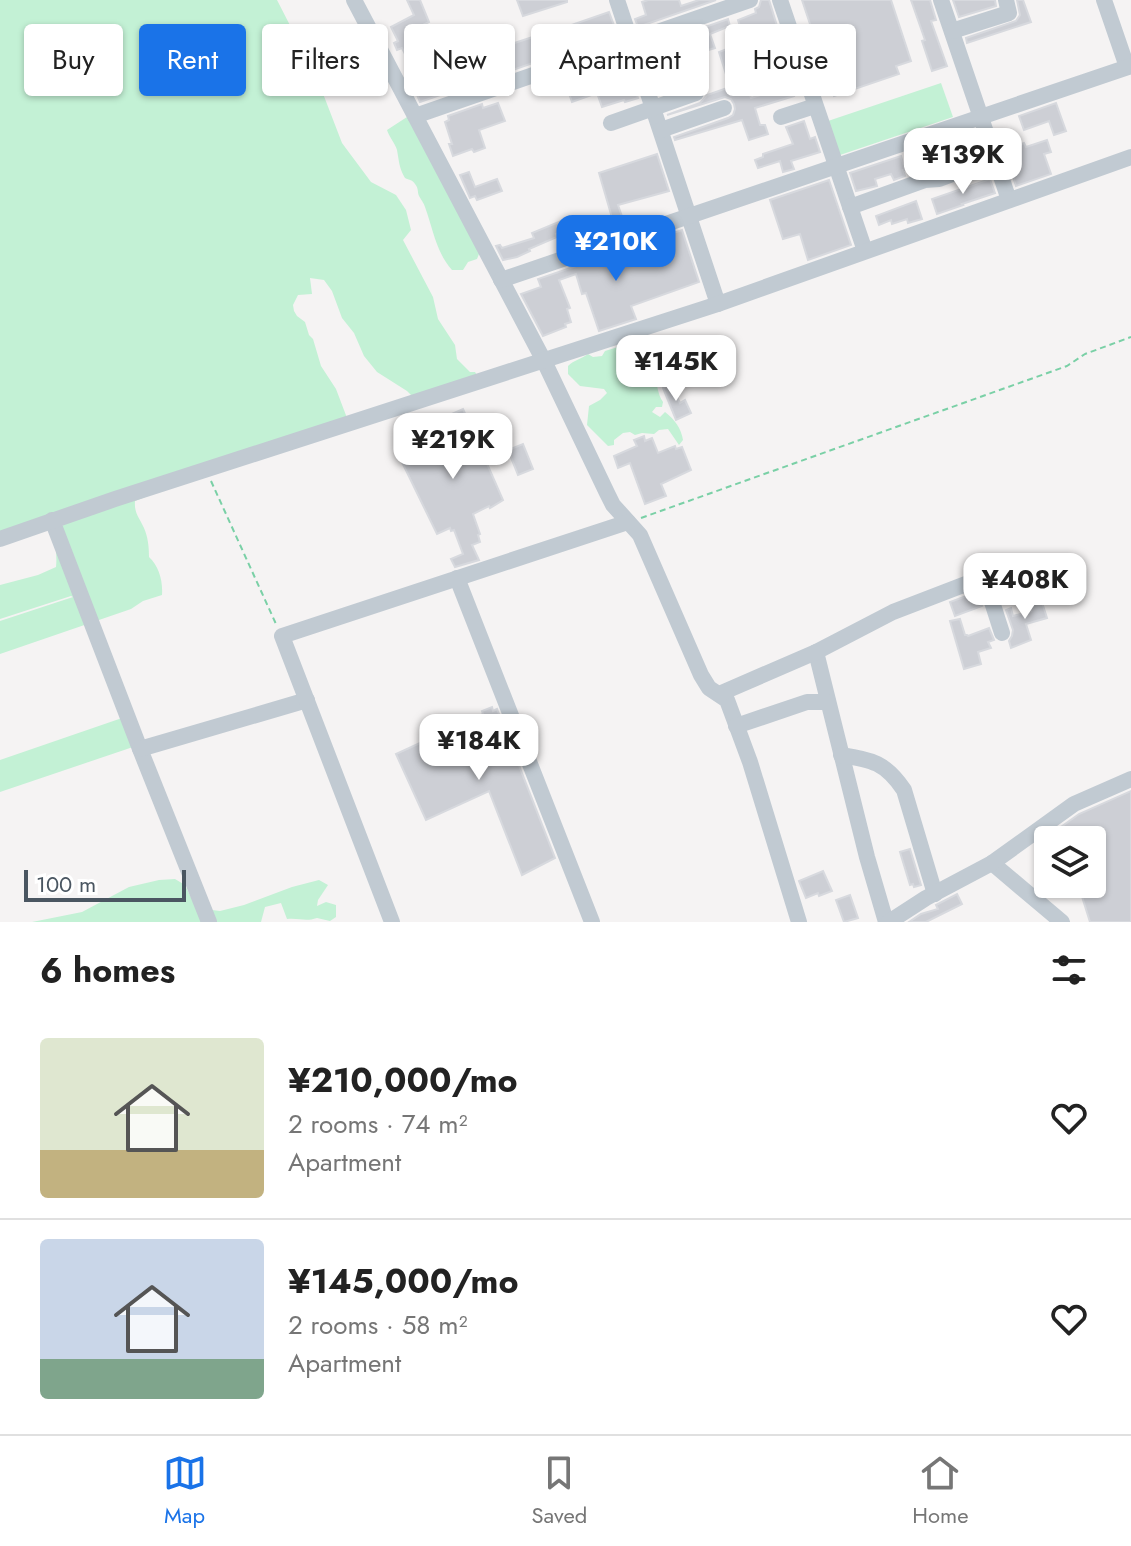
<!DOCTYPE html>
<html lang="en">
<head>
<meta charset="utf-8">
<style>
  :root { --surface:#fff; --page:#f6f6f6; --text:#222; --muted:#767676; --line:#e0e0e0; --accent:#1a73e8 }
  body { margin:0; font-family:Jost,sans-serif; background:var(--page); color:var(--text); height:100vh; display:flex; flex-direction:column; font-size:30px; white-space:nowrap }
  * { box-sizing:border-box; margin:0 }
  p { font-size:26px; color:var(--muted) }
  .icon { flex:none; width:44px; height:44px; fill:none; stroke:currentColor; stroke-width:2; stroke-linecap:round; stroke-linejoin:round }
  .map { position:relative; height:922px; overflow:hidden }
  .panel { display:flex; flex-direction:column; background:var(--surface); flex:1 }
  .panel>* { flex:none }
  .banner { position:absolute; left:24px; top:24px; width:1084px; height:72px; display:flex; gap:16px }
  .controls { position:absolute; left:1034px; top:826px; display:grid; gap:16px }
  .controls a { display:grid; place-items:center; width:72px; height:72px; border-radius:8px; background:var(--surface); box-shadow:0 2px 6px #0004; font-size:40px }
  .scale { position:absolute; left:24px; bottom:20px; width:162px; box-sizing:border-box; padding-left:8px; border:4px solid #4a5661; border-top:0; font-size:22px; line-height:28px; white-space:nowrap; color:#4a5661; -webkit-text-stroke:6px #fff; paint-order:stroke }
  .price { position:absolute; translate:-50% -68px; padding:0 18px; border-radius:16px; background:#fff; color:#222; font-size:26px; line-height:52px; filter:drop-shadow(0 2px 4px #0008) }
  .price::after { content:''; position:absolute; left:50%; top:48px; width:24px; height:18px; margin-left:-12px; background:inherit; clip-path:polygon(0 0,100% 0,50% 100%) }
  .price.selected { background:var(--accent); color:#fff }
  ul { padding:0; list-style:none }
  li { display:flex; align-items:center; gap:24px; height:200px; padding:0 40px }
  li+li { border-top:2px solid var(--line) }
  li span { display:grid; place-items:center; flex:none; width:224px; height:160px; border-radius:8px; color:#555 }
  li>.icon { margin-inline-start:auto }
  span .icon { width:96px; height:96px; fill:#fffc; stroke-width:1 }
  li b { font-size:34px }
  h2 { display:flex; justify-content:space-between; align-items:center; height:96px; padding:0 40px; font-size:34px }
  .chip { padding:0 28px; border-radius:8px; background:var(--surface); box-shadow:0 2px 6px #0004; font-size:28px; line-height:72px }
  .chip.selected { background:var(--accent); color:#fff }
  .menu { display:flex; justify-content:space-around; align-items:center; height:112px; border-top:2px solid var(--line); background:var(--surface); font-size:22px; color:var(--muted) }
  .menu a { display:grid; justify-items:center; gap:4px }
  .menu .selected { color:var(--accent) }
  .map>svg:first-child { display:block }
  .green { fill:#c3f1d5 }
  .building { fill:#cdcfd5; stroke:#d7d9de; stroke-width:2 }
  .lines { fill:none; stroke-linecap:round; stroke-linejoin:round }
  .path { stroke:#7ad0a6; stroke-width:2; stroke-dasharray:6 4; stroke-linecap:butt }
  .minor { stroke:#c1cad2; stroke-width:16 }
</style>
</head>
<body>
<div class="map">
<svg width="1131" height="922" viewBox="0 0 1131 922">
  <rect width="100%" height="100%" fill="#f5f3f3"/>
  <g class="green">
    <path d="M 0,0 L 277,0 L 317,78 L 342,143 L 371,182 L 396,195 L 406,210 L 411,230 L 403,240 L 433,297 L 438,319 L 455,345 L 457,359 L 470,372 L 475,372 L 479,378 L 415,399 L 407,391 L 377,372 L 364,356 L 354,333 L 342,318 L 332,291 L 324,280 L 310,278 L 312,294 L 298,295 L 293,305 L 294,311 L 297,316 L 305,322 L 309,335 L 313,339 L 321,366 L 336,389 L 347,418 L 135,501 C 134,513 139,517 144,528 C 148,537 149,547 149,557 C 159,566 163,581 162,595 L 143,601 L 131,609 L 0,654 L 0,621 L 73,597 L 71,596 L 0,619 L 0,585 L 38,575 L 56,567 C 58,550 51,538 65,523 L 0,535 Z"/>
    <path d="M 941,83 L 953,117 L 840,155 L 828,121 Z"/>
    <path d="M 407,117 L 481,249 L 477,259 L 468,262 L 463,270 L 452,270 C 436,252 433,229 425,207 C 424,203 421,200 419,196 C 417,191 419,189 415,184 C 413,180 409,180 405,178 C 399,168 399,161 397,150 C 395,143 389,137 387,130 Z"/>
    <path d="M 618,347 C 626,350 632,347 640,350 C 642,361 650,366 654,375 C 658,385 657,393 663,402 L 662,407 L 656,407 L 652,412 L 660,417 L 665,412 C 675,420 681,428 683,440 L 679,445 L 668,429 L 659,430 L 654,434 L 642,433 L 635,435 L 630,432 L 623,433 L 614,440 L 614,445 L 608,446 L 587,425 L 589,406 L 600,400 L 607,393 L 604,389 L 580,386 L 568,374 L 568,366 C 574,360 581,359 588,354 L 593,357 L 602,356 L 605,351 Z"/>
    <path d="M 122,718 L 133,747 L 0,792 L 0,760 Z"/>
    <path d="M 175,879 L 185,885 L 196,908 L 220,911 L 244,905 L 292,887 L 319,880 L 328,885 L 318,900 L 317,906 L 326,902 L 336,905 L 336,917 L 330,921 L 317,918 C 305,922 301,918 287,919 L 281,903 L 265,907 L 261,922 L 32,922 L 82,912 L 129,887 L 159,880 Z"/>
  </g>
  <g class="building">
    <path d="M 407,0 L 420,0 L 429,22 L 419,27 L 427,43 L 405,54 L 402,48 L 397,50 L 394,43 L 398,41 L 391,27 L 414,15 Z"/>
    <path d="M 517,0 L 567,0 L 567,2 L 523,16 Z"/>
    <path d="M 648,0 L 679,0 L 681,6 L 699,0 L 716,0 L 638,27 L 635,19 L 646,15 L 642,2 Z"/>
    <path d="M 761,0 L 769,0 L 778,29 L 773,30 L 778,43 L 747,54 L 740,60 L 751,98 L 773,91 L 766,69 L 785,63 L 794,96 L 755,108 L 760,125 L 765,125 L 768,134 L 749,140 L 742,120 L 675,140 L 674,137 L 728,118 L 733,115 L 735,109 L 734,104 L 731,99 L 725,97 L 667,115 L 700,103 L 707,95 L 730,87 L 719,52 L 745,42 L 738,20 L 756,13 L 755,9 L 759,7 Z"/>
    <path d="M 802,0 L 891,0 L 911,61 L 896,66 L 899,74 L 834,96 Z"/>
    <path d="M 911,0 L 930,0 L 936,20 L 931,21 L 947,66 L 932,71 L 922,41 L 925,40 Z"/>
    <path d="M 953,0 L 995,0 L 996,6 L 959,17 Z"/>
    <path d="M 1017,0 L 1023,0 L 1031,22 L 967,43 L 966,38 L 1016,21 L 1020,15 Z"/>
    <path d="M 609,12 L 615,28 L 611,29 L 610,26 L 588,34 L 589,36 L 559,45 L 560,47 L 534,56 L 536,62 L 420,102 L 417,95 L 411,77 L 554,30 L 563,28 Z"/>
    <path d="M 728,19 L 730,26 L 710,34 L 715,48 L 702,52 L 708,72 L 693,77 L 679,36 Z"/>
    <path d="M 624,55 L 638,98 L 625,102 L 624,100 L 602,107 L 597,93 L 572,102 L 563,76 Z"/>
    <path d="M 671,60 L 678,83 L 658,89 L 654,76 L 662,73 L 659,64 Z"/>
    <path d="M 498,103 L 505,121 L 479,130 L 485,148 L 474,152 L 472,149 L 453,156 L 449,144 L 452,144 L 445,122 L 449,120 L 448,116 L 482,104 L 483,108 Z"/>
    <path d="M 1056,103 L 1066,131 L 1054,135 L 1049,121 L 1024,130 L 1019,116 Z"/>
    <path d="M 804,121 L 810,139 L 815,137 L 820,152 L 791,161 L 794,169 L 783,172 L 780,161 L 758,168 L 755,160 L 763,157 L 763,154 L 793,144 L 786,127 Z"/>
    <path d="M 974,131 L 981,152 L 977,153 L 977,151 L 963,155 L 961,149 L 934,155 L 933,153 L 918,159 L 915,151 Z"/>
    <path d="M 1047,140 L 1051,152 L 1044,154 L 1051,174 L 1016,186 L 1004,150 L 1024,143 L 1026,147 Z"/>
    <path d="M 657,154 L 669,191 L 618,205 L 625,225 L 615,228 L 599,173 Z"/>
    <path d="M 901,156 L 905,170 L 903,170 L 905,176 L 894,180 L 891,174 L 875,179 L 877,186 L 856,191 L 850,173 Z"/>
    <path d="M 469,172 L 475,187 L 497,179 L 502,191 L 477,200 L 475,196 L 470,198 L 460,175 Z"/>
    <path d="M 990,179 L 995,193 L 962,204 L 963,205 L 937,214 L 932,199 Z"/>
    <path d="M 829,180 L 851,245 L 808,260 L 800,234 L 783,239 L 770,200 Z"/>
    <path d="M 916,201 L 922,219 L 908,223 L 907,219 L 892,224 L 891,220 L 879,225 L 876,216 Z"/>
    <path d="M 561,221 L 565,231 L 556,234 L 557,237 L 529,249 L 530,251 L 517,257 L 503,260 L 496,246 L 500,245 L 502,248 L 534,238 L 532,233 Z"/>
    <path d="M 682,230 L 699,282 L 631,306 L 636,319 L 599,331 L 586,293 L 582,294 L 576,274 L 559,280 L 570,308 L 567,309 L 571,322 L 565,324 L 566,327 L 543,336 L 521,294 L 541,287 L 538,279 Z"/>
    <path d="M 671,384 L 680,403 L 685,400 L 691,413 L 676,420 L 663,388 Z"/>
    <path d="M 463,409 L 503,500 L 490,508 L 489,506 L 473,514 L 480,534 L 478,535 L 480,542 L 472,545 L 479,560 L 455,567 L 451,559 L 463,554 L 454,530 L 451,531 L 450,528 L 437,534 L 398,454 L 435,436 L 434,433 L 440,430 L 437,424 L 440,423 L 438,420 Z"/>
    <path d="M 644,436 L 645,441 L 652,438 L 658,453 L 675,446 L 676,449 L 682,447 L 691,470 L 661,484 L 666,496 L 645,504 L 630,463 L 618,468 L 614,456 L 637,446 L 634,440 Z"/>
    <path d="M 523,444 L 533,469 L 518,475 L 508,450 Z"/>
    <path d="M 1042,556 L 1045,566 L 1022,574 L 1029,592 L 1003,600 L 997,582 L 1003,580 L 1001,573 Z"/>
    <path d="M 977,592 L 982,606 L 955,616 L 950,602 Z"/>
    <path d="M 1040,596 L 1047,618 L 1026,624 L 1031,640 L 1011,648 L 1009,641 L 1012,636 L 1013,630 L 1006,610 L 1011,608 L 1013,616 L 1031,611 L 1027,600 Z"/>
    <path d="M 960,619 L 965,635 L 967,635 L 968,636 L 989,628 L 994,640 L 988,642 L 991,648 L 978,652 L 981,664 L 964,669 L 950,621 Z"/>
    <path d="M 492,707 L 493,711 L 497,709 L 555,858 L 522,875 L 489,791 L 426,820 L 396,754 L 483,714 L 482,711 Z"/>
    <path d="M 1131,791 L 1131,922 L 1090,922 L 1078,884 L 1092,884 L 1092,840 L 1065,840 L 1061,827 L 1079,814 Z"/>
    <path d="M 910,849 L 921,885 L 914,887 L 913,884 L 910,885 L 900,852 Z"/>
    <path d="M 823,871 L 832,891 L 819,896 L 818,893 L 806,898 L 799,881 Z"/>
    <path d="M 957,894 L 962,904 L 926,922 L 909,922 L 921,914 L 938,909 L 936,905 Z"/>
    <path d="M 850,895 L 858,918 L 844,922 L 836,900 Z"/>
  </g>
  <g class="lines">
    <g class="path">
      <path d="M 211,481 L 276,624"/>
      <path d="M 641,518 L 1067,366 L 1085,354 L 1131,337"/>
    </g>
    <g class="minor">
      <path d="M 354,0 L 544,361 L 607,493 L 613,505 L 640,535 L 701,675 L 709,688 L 727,700 L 750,762 L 799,922"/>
      <path d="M 617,0 L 718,304"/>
      <path d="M 780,0 L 865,251"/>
      <path d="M 941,0 L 1009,200"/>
      <path d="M 1104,0 L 1127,67"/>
      <path d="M 952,31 L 1009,13 L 1006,0"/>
      <path d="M 415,116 L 750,0"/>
      <path d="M 781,117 L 815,106"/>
      <path d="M 611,123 L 696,93"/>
      <path d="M 661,130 L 724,108"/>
      <path d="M 850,207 L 925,180 L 939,179 L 995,158"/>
      <path d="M 501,280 L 1131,66"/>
      <path d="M 52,520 L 140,749 L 209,922"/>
      <path d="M 0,539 L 115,499 L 718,304 L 1131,157"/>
      <path d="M 457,578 L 592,922"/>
      <path d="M 816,652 L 867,857 L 886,922"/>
      <path d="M 719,694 L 816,652 L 893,612 L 984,577 L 1002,633"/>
      <path d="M 736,726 L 807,702 L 828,702"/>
      <path d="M 140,749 L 307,700"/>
      <path d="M 841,755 C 872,760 885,762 904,790 L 935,894"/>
      <path d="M 992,863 L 1062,922"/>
      <path d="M 392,922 L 282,636 L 628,522"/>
      <path d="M 889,922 L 926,898 L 992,863 L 1074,804 L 1131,779"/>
    </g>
  </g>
</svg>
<div class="controls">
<a><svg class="icon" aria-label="layers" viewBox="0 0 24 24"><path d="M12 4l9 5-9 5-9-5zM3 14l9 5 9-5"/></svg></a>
</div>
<div class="scale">100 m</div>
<b class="price" style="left:963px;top:196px">¥139K</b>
<b class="price selected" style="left:616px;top:283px">¥210K</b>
<b class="price" style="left:676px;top:403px">¥145K</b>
<b class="price" style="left:453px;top:481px">¥219K</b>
<b class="price" style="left:1025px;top:621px">¥408K</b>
<b class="price" style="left:479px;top:782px">¥184K</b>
<div class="banner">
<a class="chip">Buy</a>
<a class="chip selected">Rent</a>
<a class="chip">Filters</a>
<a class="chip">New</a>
<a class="chip">Apartment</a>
<a class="chip">House</a>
</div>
</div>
<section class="panel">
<h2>6 homes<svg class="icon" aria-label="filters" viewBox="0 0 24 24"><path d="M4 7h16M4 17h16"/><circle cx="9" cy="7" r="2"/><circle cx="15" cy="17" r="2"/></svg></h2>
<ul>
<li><span style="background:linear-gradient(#dfe7d0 70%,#c2b280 0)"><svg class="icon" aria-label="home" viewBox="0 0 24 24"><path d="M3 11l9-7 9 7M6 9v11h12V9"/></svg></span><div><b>¥210,000/mo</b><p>2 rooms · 74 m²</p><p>Apartment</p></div><svg class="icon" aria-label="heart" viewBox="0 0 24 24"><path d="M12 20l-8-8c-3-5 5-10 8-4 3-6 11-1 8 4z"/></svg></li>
<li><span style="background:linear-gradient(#c9d6e8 75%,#7fa58c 0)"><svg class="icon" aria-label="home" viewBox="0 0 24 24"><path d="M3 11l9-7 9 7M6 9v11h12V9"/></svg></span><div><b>¥145,000/mo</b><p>2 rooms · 58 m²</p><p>Apartment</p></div><svg class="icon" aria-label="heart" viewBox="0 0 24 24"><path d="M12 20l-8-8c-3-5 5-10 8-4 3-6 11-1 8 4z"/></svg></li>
</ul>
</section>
<nav class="menu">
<a class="selected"><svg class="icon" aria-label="map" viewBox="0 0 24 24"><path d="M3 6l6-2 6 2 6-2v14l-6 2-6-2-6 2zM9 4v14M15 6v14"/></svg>Map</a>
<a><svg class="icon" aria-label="saved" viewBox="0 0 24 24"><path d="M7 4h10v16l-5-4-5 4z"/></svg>Saved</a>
<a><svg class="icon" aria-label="home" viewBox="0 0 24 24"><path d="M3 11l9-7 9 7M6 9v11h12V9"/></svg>Home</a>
</nav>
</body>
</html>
